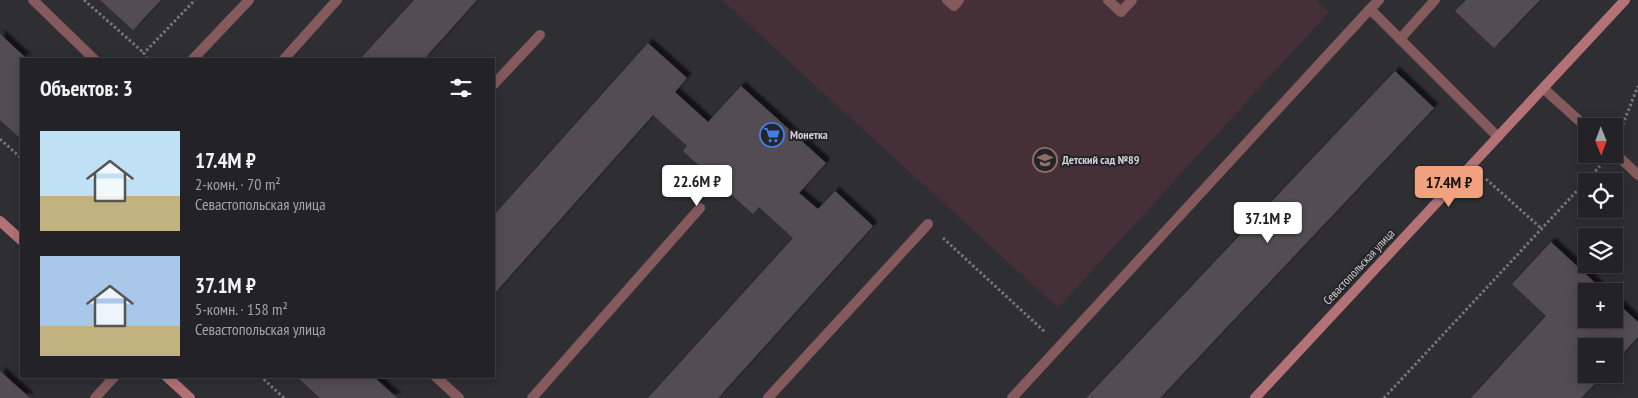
<!DOCTYPE html>
<html lang="ru">
<head>
<meta charset="utf-8">
<style>
  :root { --surface:#232226; --page:#2f2f32; --text:#f1f3f6; --muted:#a3a4a7; --line:#403f43; --accent:#f1a17d }
  body { margin:0; font-family:"PT Sans Narrow",sans-serif; background:var(--page); color:var(--text); height:100vh; display:flex; flex-direction:column; font-size:19px; white-space:nowrap }
  * { box-sizing:border-box; margin:0 }
  p { font-size:16px; color:var(--muted) }
  .icon { flex:none; width:28px; height:28px; fill:none; stroke:currentColor; stroke-width:2; stroke-linecap:round; stroke-linejoin:round }
  .map { position:relative; flex:1; overflow:hidden }
  .sheet { position:absolute; left:20px; top:58px; width:475px; height:320px; display:flex; flex-direction:column; background:var(--surface); border-radius:0px; box-shadow:0 2px 12px #0003,0 0 0 1px var(--line) }
  .sheet>* { flex:none }
  .needle { width:32px; rotate:179deg }
  .buttons { position:absolute; left:1578px; top:118px; display:grid; gap:10px }
  .buttons a { display:grid; place-items:center; width:45px; height:45px; border-radius:0px; background:var(--surface); box-shadow:0 2px 12px #0003,0 0 0 1px var(--line); font-size:25px }
  .price { position:absolute; translate:-50% -42px; padding:0 11px; border-radius:5px; background:#fff; color:#222; font-size:16px; line-height:32px; filter:drop-shadow(0 1px 2px #0008) }
  .price::after { content:''; position:absolute; left:50%; top:30px; width:15px; height:11px; margin-left:-8px; background:inherit; clip-path:polygon(0 0,100% 0,50% 100%) }
  .price.selected { background:var(--accent); color:#111 }
  ul { padding:0; list-style:none }
  li { display:flex; align-items:center; gap:15px; height:125px; padding:0 20px }
  li span { display:grid; place-items:center; flex:none; width:140px; height:100px; border-radius:0px; color:#555 }
  li>.icon { margin-inline-start:auto }
  span .icon { width:60px; height:60px; fill:#fffc; stroke-width:1 }
  li b { font-size:21px }
  h2 { display:flex; justify-content:space-between; align-items:center; height:60px; padding:0 20px; font-size:21px }
  .map>svg:first-child { display:block }
  .education { fill:#443036 }
  .building { fill:#534e52; filter:url(#shadow) }
  .lines { fill:none; stroke-linecap:round; stroke-linejoin:round }
  .path { stroke:#76767a; stroke-width:3; stroke-dasharray:2.5 2.5; stroke-linecap:butt }
  .lane { stroke:#845a5d; stroke-width:10 }
  .street { stroke:#845a5d; stroke-width:10 }
  .secondary { stroke:#b37276; stroke-width:10 }
  .labels { text-anchor:middle; stroke-width:4; stroke-linejoin:round; paint-order:stroke }
  .poi-label { font-size:12px; font-weight:bold; fill:#d1d1d4; stroke:#252429; text-anchor:start }
  .street-label { font-size:12px; fill:#d1d1d4; stroke:#252429 }
</style>
</head>
<body>
<div class="map">
<svg width="1638" height="398" viewBox="0 0 1638 398">
  <defs>
    <filter id="shadow"><feDropShadow dx="4.5" dy="-4.5" stdDeviation="1" flood-color="#0009"/></filter>
  </defs>
  <rect width="100%" height="100%" fill="#2f2e33"/>
  <path class="education" d="M 722,0 L 1316,0 L 1329,12 L 1058,308 Z"/>
  <g class="building">
    <path d="M 100,0 L 161,0 L 133,30 Z"/>
    <path d="M 414,0 L 477,0 L 424,59 L 360,59 Z"/>
    <path d="M 1466,0 L 1540,0 L 1494,48 L 1455,11 Z"/>
    <path d="M 0,34 L 27,59 L 21,59 L 21,139 L 0,120 Z"/>
    <path d="M 648,43 L 687,78 L 675,92 L 708,122 L 741,86 L 826,163 L 799,193 L 818,209 L 835,191 L 873,226 L 718,398 L 648,398 L 793,238 L 759,207 L 753,214 L 683,151 L 687,146 L 653,115 L 494,294 L 494,215 Z"/>
    <path d="M 1395,71 L 1434,108 L 1160,398 L 1086,398 Z"/>
    <path d="M 1551,242 L 1604,291 L 1586,291 L 1586,319 L 1614,319 L 1614,300 L 1638,322 L 1638,337 L 1614,363 L 1614,346 L 1586,346 L 1586,374 L 1604,374 L 1581,398 L 1471,398 L 1546,316 L 1512,284 Z"/>
    <path d="M 0,371 L 30,398 L 0,398 Z"/>
    <path d="M 296,376 L 373,376 L 397,398 L 320,398 Z"/>
  </g>
  <g class="lines">
    <g class="path">
      <path d="M 84,0 L 144,53"/>
      <path d="M 147,59 L 144,53 L 195,0"/>
      <path d="M 1619,134 L 1638,86"/>
      <path d="M 0,139 L 21,158"/>
      <path d="M 1486,179 L 1542,229"/>
      <path d="M 943,238 L 1045,332"/>
      <path d="M 260,376 L 284,398"/>
      <path d="M 1384,398 L 1600,166"/>
    </g>
    <g class="lane">
      <path d="M 33,0 L 94,59"/>
      <path d="M 947,0 L 954,6 L 959,0"/>
      <path d="M 1108,0 L 1121,12 L 1132,0"/>
      <path d="M 1370,9 L 1379,0"/>
      <path d="M 1400,39 L 1435,0"/>
      <path d="M 193,59 L 249,0"/>
      <path d="M 494,84 L 540,35"/>
      <path d="M 1543,88 L 1586,127"/>
      <path d="M 1614,152 L 1638,175"/>
      <path d="M 435,376 L 459,398"/>
      <path d="M 95,398 L 115,376"/>
      <path d="M 532,398 L 700,208"/>
      <path d="M 768,398 L 928,224"/>
      <path d="M 1012,398 L 1370,9 L 1498,137"/>
    </g>
    <path class="street" d="M 284,59 L 337,0"/>
    <g class="secondary">
      <path d="M 0,221 L 21,240"/>
      <path d="M 166,376 L 190,398"/>
      <path d="M 1255,398 L 1625,0"/>
    </g>
  </g>
  <defs>
    <symbol id="supermarket-ring" viewBox="-11 -11 22 22"><circle r="9.5" fill="#252429" stroke="#3f7fe0" stroke-width="1.5"/><path d="M-6-5.5h2.5l.6 2H6L4.5 2H-2.5L-4.4-4H-6ZM-1.5 3.2a1.3 1.3 0 1 0 .1 0ZM3 3.2a1.3 1.3 0 1 0 .1 0Z" fill="#3f7fe0"/></symbol>
    <symbol id="school-ring" viewBox="-11 -11 22 22"><circle r="9.5" fill="#252429" stroke="#8d6e63" stroke-width="1.5"/><path d="M0-5L7-2L0 1L-7-2ZM-4 1L0 2.5L4 1V4Q0 6-4 4Z" fill="#8d6e63"/></symbol>
  </defs>
  <g fill-rule="evenodd">
    <use href="#supermarket-ring" x="758" y="121" width="28" height="28"/>
    <use href="#school-ring" x="1031" y="146" width="28" height="28"/>
  </g>
  <g class="labels">
    <g class="poi-label">
      <text x="790" y="139">Монетка</text>
      <text x="1062" y="164">Детский сад №89</text>
    </g>
    <g class="street-label">
      <text transform="translate(1359 267) rotate(-47)" y="4">Севастопольская улица</text>
    </g>
  </g>
</svg>
<div class="buttons">
<a><svg class="needle" viewBox="-14 -14 28 28"><path d="M0-13l5 13h-10z" fill="#e53935"/><path d="M0 13l5-13h-10z" fill="#a3a4a7"/></svg></a>
<a><svg class="icon" aria-label="locate" viewBox="0 0 24 24"><circle cx="12" cy="12" r="6"/><path d="M12 2v4M12 18v4M2 12h4M18 12h4"/></svg></a>
<a><svg class="icon" aria-label="layers" viewBox="0 0 24 24"><path d="M12 4l9 5-9 5-9-5zM3 14l9 5 9-5"/></svg></a>
<a>+</a>
<a>−</a>
</div>
<b class="price" style="left:697px;top:207px">22.6M ₽</b>
<b class="price selected" style="left:1449px;top:208px">17.4M ₽</b>
<b class="price" style="left:1268px;top:244px">37.1M ₽</b>
<section class="sheet">
<h2>Объектов: 3<svg class="icon" aria-label="filters" viewBox="0 0 24 24"><path d="M4 7h16M4 17h16"/><circle cx="9" cy="7" r="2"/><circle cx="15" cy="17" r="2"/></svg></h2>
<ul>
<li><span style="background:linear-gradient(#bfe0f5 65%,#c2b280 0)"><svg class="icon" aria-label="home" viewBox="0 0 24 24"><path d="M3 11l9-7 9 7M6 9v11h12V9"/></svg></span><div><b>17.4M ₽</b><p>2-комн. · 70 m²</p><p>Севастопольская улица</p></div></li>
<li><span style="background:linear-gradient(#a9c7e8 70%,#c2b280 0)"><svg class="icon" aria-label="home" viewBox="0 0 24 24"><path d="M3 11l9-7 9 7M6 9v11h12V9"/></svg></span><div><b>37.1M ₽</b><p>5-комн. · 158 m²</p><p>Севастопольская улица</p></div></li>
</ul>
</section>
</div>
</body>
</html>
